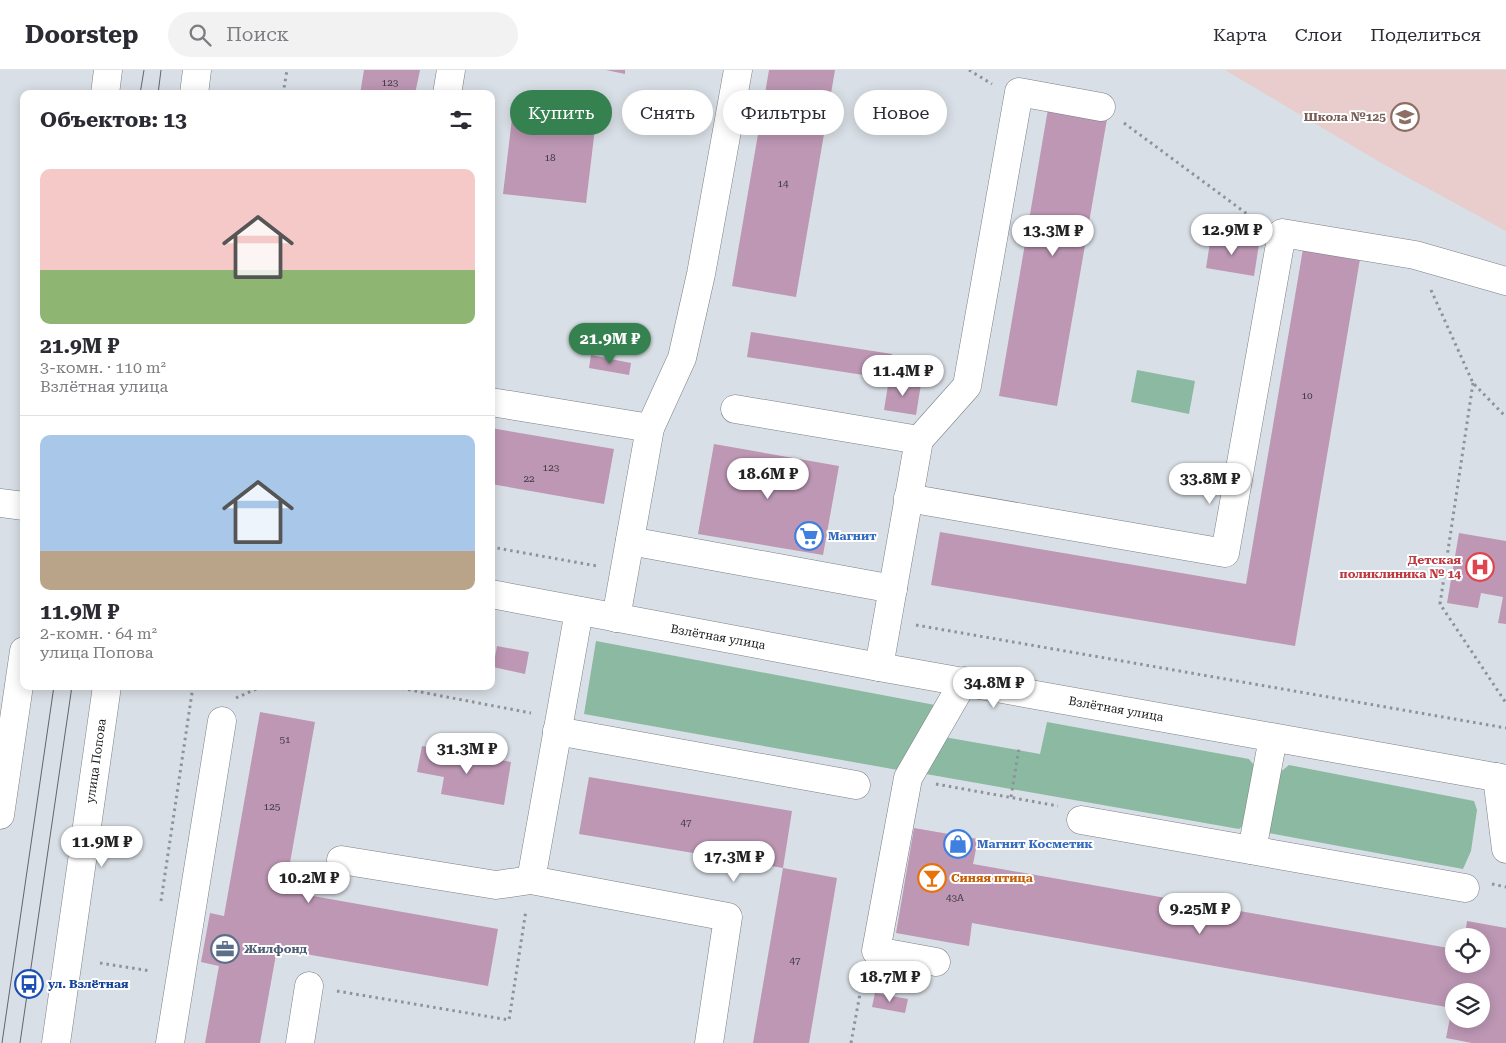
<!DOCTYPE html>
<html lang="ru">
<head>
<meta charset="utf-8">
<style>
  :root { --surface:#fff; --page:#f2f2f3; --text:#2b2b33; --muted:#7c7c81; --line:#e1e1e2; --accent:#358150 }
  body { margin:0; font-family:"Roboto Serif",serif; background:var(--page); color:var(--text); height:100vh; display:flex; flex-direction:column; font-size:19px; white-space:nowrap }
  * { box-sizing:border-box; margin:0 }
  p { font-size:16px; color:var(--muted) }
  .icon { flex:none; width:28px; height:28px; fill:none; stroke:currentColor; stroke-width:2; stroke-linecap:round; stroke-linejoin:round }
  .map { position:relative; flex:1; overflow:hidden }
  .sheet { position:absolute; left:20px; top:20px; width:475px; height:600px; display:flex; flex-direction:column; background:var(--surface); border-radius:10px; box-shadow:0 2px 12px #0003 }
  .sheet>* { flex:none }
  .banner { position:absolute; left:510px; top:20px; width:475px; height:45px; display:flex; gap:10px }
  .buttons { position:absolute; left:1445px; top:858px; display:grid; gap:10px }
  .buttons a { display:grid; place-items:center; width:45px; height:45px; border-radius:50%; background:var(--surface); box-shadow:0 2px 12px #0003; font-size:25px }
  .price { position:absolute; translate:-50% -42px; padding:0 11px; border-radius:18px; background:#fff; color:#222; font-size:16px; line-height:32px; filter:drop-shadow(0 1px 2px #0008) }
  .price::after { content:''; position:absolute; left:50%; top:30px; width:15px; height:11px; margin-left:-8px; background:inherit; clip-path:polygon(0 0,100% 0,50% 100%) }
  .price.current { background:var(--accent); color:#fff }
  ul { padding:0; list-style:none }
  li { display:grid; align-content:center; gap:10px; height:265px; padding:0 20px }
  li+li { border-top:1px solid var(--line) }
  li span { display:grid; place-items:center; height:155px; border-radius:10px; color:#555 }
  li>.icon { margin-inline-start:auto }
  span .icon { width:90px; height:90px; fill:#fffc; stroke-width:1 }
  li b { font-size:21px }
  h2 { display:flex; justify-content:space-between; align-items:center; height:60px; padding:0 20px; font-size:21px }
  .chip { padding:0 18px; border-radius:22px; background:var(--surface); box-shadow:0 2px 12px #0003; font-size:18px; line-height:45px }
  .chip.current { background:var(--accent); color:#fff }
  header { display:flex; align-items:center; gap:30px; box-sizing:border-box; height:70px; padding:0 25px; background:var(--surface); border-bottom:1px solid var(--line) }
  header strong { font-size:24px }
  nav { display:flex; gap:28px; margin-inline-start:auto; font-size:18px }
  .search { width:350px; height:45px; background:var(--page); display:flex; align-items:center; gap:12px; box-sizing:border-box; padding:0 18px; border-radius:28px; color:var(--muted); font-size:19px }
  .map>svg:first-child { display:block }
  .education { fill:#e8cdcc }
  .green { fill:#8bb9a2 }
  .building { fill:#bd97b4; fill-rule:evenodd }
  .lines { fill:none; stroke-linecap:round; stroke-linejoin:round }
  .minor-casing { stroke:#7a7f85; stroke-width:29 }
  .major-casing { stroke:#7a7f85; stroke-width:29 }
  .path { stroke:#8f9399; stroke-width:3; stroke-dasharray:2.5 4; stroke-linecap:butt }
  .minor { stroke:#fff; stroke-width:28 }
  .major { stroke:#fff; stroke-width:28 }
  .tram { stroke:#62656a; stroke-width:1 }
  .labels { text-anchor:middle; stroke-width:4; stroke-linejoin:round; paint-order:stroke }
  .number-label { font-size:10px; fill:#413943 }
  .education-label { font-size:12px; font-weight:bold; fill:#785e54; stroke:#fff; text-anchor:end }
  .shop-label { font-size:12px; font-weight:bold; fill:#366cbe; stroke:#fff; text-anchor:start }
  .health-label { font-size:12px; font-weight:bold; fill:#be3a42; stroke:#fff; text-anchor:end }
  .street-label { font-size:12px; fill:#181a1d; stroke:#fff }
  .food-label { font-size:12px; font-weight:bold; fill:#c56008; stroke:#fff; text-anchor:start }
  .service-label { font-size:12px; font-weight:bold; fill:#4e5e75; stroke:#fff; text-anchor:start }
  .transit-label { font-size:12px; font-weight:bold; fill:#164399; stroke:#fff; text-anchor:start }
</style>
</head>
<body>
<header>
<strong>Doorstep</strong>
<div class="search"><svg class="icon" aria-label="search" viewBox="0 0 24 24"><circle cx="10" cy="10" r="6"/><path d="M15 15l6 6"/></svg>Поиск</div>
<nav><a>Карта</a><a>Слои</a><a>Поделиться</a></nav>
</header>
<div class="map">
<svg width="1506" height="973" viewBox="0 0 1506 973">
  <rect width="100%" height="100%" fill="#d9dfe6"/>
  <path class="education" d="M 1225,0 L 1506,0 L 1506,161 L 1383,94 Z"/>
  <g class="green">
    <path d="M 1137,300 L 1195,311 L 1189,344 L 1131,332 Z"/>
    <path d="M 596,571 L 935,635 L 898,700 L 584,644 Z"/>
    <path d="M 1047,652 L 1249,689 L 1256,698 L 1247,752 L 1239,759 L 926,704 L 944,667 L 1040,684 Z"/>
    <path d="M 1289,695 L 1474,731 L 1477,740 L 1471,781 L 1463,799 L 1268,763 L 1279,703 Z"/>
  </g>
  <g class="building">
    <path d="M 364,0 L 420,0 L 415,24 L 360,24 Z"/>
    <path d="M 606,0 L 625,0 L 625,4 Z"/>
    <path d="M 769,0 L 835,0 L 796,227 L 732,216 Z"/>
    <path d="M 1048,39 L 1107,49 L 1057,336 L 999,326 Z"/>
    <path d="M 513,40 L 596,50 L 586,133 L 503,124 Z"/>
    <path d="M 1211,166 L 1259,174 L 1254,206 L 1206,198 Z"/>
    <path d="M 1303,179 L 1360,189 L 1295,576 L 931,515 L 940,462 L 1246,514 Z"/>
    <path d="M 751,262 L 892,284 L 889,309 L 747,287 Z"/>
    <path d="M 591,285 L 631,293 L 629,305 L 589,298 Z"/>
    <path d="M 889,309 L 921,314 L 916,345 L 884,340 Z"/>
    <path d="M 491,358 L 614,379 L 604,434 L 491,414 Z"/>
    <path d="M 714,374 L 839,396 L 823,485 L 698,464 Z"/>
    <path d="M 1459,463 L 1506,471 L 1506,554 L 1498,553 L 1503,527 L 1481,523 L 1478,538 L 1447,533 Z"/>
    <path d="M 497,576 L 529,582 L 525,604 L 493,597 Z"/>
    <path d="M 260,642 L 315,652 L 285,821 L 498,859 L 488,916 L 277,879 L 260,973 L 205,973 L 219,896 L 201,892 L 210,843 L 224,846 Z"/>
    <path d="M 422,676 L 511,692 L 504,735 L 441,724 L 444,707 L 417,702 Z"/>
    <path d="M 589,707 L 792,741 L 783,798 L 837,808 L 809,973 L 753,973 L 783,798 L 579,764 Z"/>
    <path d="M 914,758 L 978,769 L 973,794 L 1454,879 L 1454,894 L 1481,894 L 1481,866 L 1465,866 L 1467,851 L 1506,858 L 1506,973 L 1472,973 L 1446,968 L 1452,938 L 972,853 L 969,876 L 896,863 ZM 1454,921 L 1481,921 L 1481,949 L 1454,949 Z"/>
    <path d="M 875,923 L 908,929 L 905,943 L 872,937 Z"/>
  </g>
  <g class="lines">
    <defs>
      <g id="minor">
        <path d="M 447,24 L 451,0"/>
        <path d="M 491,332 L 650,358"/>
        <path d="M 735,339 L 919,370"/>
        <path d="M 908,428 L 1225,483 L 1282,163 L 1415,185 L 1506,211"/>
        <path d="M 0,433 L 24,436"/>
        <path d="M 630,471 L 893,519"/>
        <path d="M 491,524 L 879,597 L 1506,709"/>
        <path d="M 579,541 L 531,810 L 728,847 L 709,973"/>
        <path d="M 616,548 L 650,358 L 682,288 L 701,204 L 738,0"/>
        <path d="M 879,597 L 919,370 L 967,316 L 1019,22 L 1101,37"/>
        <path d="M 557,661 L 856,715"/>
        <path d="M 1497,707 L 1506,779"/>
        <path d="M 1081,750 L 1465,818"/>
        <path d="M 1252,780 L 1273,668"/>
        <path d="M 341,790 L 496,815 L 531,810"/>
        <path d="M 936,892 L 876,881 L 908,708 L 964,611"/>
        <path d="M 170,973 L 222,651"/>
        <path d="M 300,973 L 309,916"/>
      </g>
      <g id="major">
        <path d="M 105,24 L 108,0"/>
        <path d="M 194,24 L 197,0"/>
        <path d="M 0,745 L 24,581"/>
        <path d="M 56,973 L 107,616"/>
      </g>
    </defs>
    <use href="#minor" class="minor-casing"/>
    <use href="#major" class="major-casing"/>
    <g class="path">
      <path d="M 969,0 L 992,14"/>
      <path d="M 283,24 L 287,0"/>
      <path d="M 1124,53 L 1258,152"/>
      <path d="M 1431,220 L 1473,313 L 1506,347"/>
      <path d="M 1473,313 L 1440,534 L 1506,633"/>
      <path d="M 491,477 L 597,496"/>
      <path d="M 916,555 L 1506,658"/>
      <path d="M 389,616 L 531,643"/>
      <path d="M 236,628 L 263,616"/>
      <path d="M 936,714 L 1058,736"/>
      <path d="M 1011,727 L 1019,678"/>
      <path d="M 1492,814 L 1506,817"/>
      <path d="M 161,831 L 193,616"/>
      <path d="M 100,893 L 151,901"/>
      <path d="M 337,921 L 509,950 L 526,840"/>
      <path d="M 851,973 L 863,907"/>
    </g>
    <use href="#minor" class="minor"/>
    <use href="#major" class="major"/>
    <g class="tram">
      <path d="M 140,24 L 144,0"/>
      <path d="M 158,24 L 161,0"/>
      <path d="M 2,973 L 54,616"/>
      <path d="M 20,973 L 72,616"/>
    </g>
  </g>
  <defs>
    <symbol id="school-ring" viewBox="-11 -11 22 22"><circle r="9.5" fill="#fff" stroke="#8d6e63" stroke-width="1.5"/><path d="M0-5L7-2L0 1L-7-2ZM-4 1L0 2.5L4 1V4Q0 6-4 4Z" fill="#8d6e63"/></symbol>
    <symbol id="supermarket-ring" viewBox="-11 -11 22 22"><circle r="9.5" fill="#fff" stroke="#3f7fe0" stroke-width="1.5"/><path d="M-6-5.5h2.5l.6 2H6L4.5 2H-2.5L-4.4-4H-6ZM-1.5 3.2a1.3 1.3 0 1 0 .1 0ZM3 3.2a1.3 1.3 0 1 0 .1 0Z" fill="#3f7fe0"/></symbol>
    <symbol id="hospital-ring" viewBox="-11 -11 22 22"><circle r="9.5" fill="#fff" stroke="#e0444e" stroke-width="1.5"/><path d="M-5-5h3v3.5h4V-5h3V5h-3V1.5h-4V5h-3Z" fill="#e0444e"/></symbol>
    <symbol id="shop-ring" viewBox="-11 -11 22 22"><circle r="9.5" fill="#fff" stroke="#3f7fe0" stroke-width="1.5"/><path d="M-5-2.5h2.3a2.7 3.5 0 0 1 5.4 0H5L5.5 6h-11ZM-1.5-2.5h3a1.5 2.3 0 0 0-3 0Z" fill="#3f7fe0"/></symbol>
    <symbol id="bar-ring" viewBox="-11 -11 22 22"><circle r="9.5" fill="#fff" stroke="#e8710a" stroke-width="1.5"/><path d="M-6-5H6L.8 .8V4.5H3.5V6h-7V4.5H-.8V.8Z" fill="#e8710a"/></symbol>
    <symbol id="office-ring" viewBox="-11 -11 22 22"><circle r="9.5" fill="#fff" stroke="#5c6f8a" stroke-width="1.5"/><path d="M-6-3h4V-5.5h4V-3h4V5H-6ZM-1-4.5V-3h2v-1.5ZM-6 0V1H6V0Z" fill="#5c6f8a"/></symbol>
    <symbol id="bus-ring" viewBox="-11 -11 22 22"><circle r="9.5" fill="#fff" stroke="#1a4fb4" stroke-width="1.5"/><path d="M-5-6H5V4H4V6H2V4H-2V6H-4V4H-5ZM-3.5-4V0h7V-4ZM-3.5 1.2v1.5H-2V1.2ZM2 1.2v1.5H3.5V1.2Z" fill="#1a4fb4"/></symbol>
  </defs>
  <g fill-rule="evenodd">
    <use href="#school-ring" x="1389" y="31" width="32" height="32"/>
    <use href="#supermarket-ring" x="793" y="450" width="32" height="32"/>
    <use href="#hospital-ring" x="1464" y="481" width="32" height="32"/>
    <use href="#shop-ring" x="942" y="758" width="32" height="32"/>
    <use href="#bar-ring" x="916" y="792" width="32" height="32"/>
    <use href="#office-ring" x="209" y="863" width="32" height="32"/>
    <use href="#bus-ring" x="13" y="898" width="32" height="32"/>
  </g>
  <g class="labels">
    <g class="number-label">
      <text x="390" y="16">123</text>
      <text x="550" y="91">18</text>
      <text x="783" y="117">14</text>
      <text x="1307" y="329">10</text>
      <text x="551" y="401">123</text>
      <text x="529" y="412">22</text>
      <text x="285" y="673">51</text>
      <text x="272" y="740">125</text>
      <text x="686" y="756">47</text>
      <text x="955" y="831">43А</text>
      <text x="795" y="894">47</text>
    </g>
    <g class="education-label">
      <text x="1386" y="51">Школа №125</text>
    </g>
    <g class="shop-label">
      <text x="828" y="470">Магнит</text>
      <text x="977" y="778">Магнит Косметик</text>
    </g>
    <g class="health-label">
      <text x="1461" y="494">Детская<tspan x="1461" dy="14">поликлиника № 14</tspan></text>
    </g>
    <g class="street-label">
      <text transform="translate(718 567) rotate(10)" y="4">Взлётная улица</text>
      <text transform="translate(1116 639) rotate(10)" y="4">Взлётная улица</text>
      <text transform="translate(96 691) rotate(-82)" y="4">улица Попова</text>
    </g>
    <g class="food-label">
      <text x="951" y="812">Синяя птица</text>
    </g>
    <g class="service-label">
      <text x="244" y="883">Жилфонд</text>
    </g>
    <g class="transit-label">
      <text x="48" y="918">ул. Взлётная</text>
    </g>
  </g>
</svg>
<div class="buttons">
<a><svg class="icon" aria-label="locate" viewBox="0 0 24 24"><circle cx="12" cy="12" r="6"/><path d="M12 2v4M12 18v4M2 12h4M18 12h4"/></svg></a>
<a><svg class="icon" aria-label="layers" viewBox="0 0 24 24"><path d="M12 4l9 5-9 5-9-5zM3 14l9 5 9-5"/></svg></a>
</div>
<b class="price" style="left:1232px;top:186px">12.9M ₽</b>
<b class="price" style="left:1053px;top:187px">13.3M ₽</b>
<b class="price current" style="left:610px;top:295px">21.9M ₽</b>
<b class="price" style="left:903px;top:327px">11.4M ₽</b>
<b class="price" style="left:768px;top:430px">18.6M ₽</b>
<b class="price" style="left:1210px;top:435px">33.8M ₽</b>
<b class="price" style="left:994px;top:639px">34.8M ₽</b>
<b class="price" style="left:467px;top:705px">31.3M ₽</b>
<b class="price" style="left:102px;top:798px">11.9M ₽</b>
<b class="price" style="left:734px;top:813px">17.3M ₽</b>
<b class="price" style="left:309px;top:834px">10.2M ₽</b>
<b class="price" style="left:1200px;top:865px">9.25M ₽</b>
<b class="price" style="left:890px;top:933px">18.7M ₽</b>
<div class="banner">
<a class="chip current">Купить</a>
<a class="chip">Снять</a>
<a class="chip">Фильтры</a>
<a class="chip">Новое</a>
</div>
<section class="sheet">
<h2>Объектов: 13<svg class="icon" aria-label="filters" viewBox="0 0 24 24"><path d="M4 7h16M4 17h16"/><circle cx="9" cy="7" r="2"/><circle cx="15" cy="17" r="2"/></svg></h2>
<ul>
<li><span style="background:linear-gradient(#f6c9c9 65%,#8fb573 0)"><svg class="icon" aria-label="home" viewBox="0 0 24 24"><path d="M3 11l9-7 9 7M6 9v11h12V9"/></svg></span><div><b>21.9M ₽</b><p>3-комн. · 110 m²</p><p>Взлётная улица</p></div></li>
<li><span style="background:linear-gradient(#a9c7e8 75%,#b9a48a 0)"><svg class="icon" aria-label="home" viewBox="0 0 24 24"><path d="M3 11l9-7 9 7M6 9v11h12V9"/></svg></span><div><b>11.9M ₽</b><p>2-комн. · 64 m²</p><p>улица Попова</p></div></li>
</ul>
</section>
</div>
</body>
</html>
